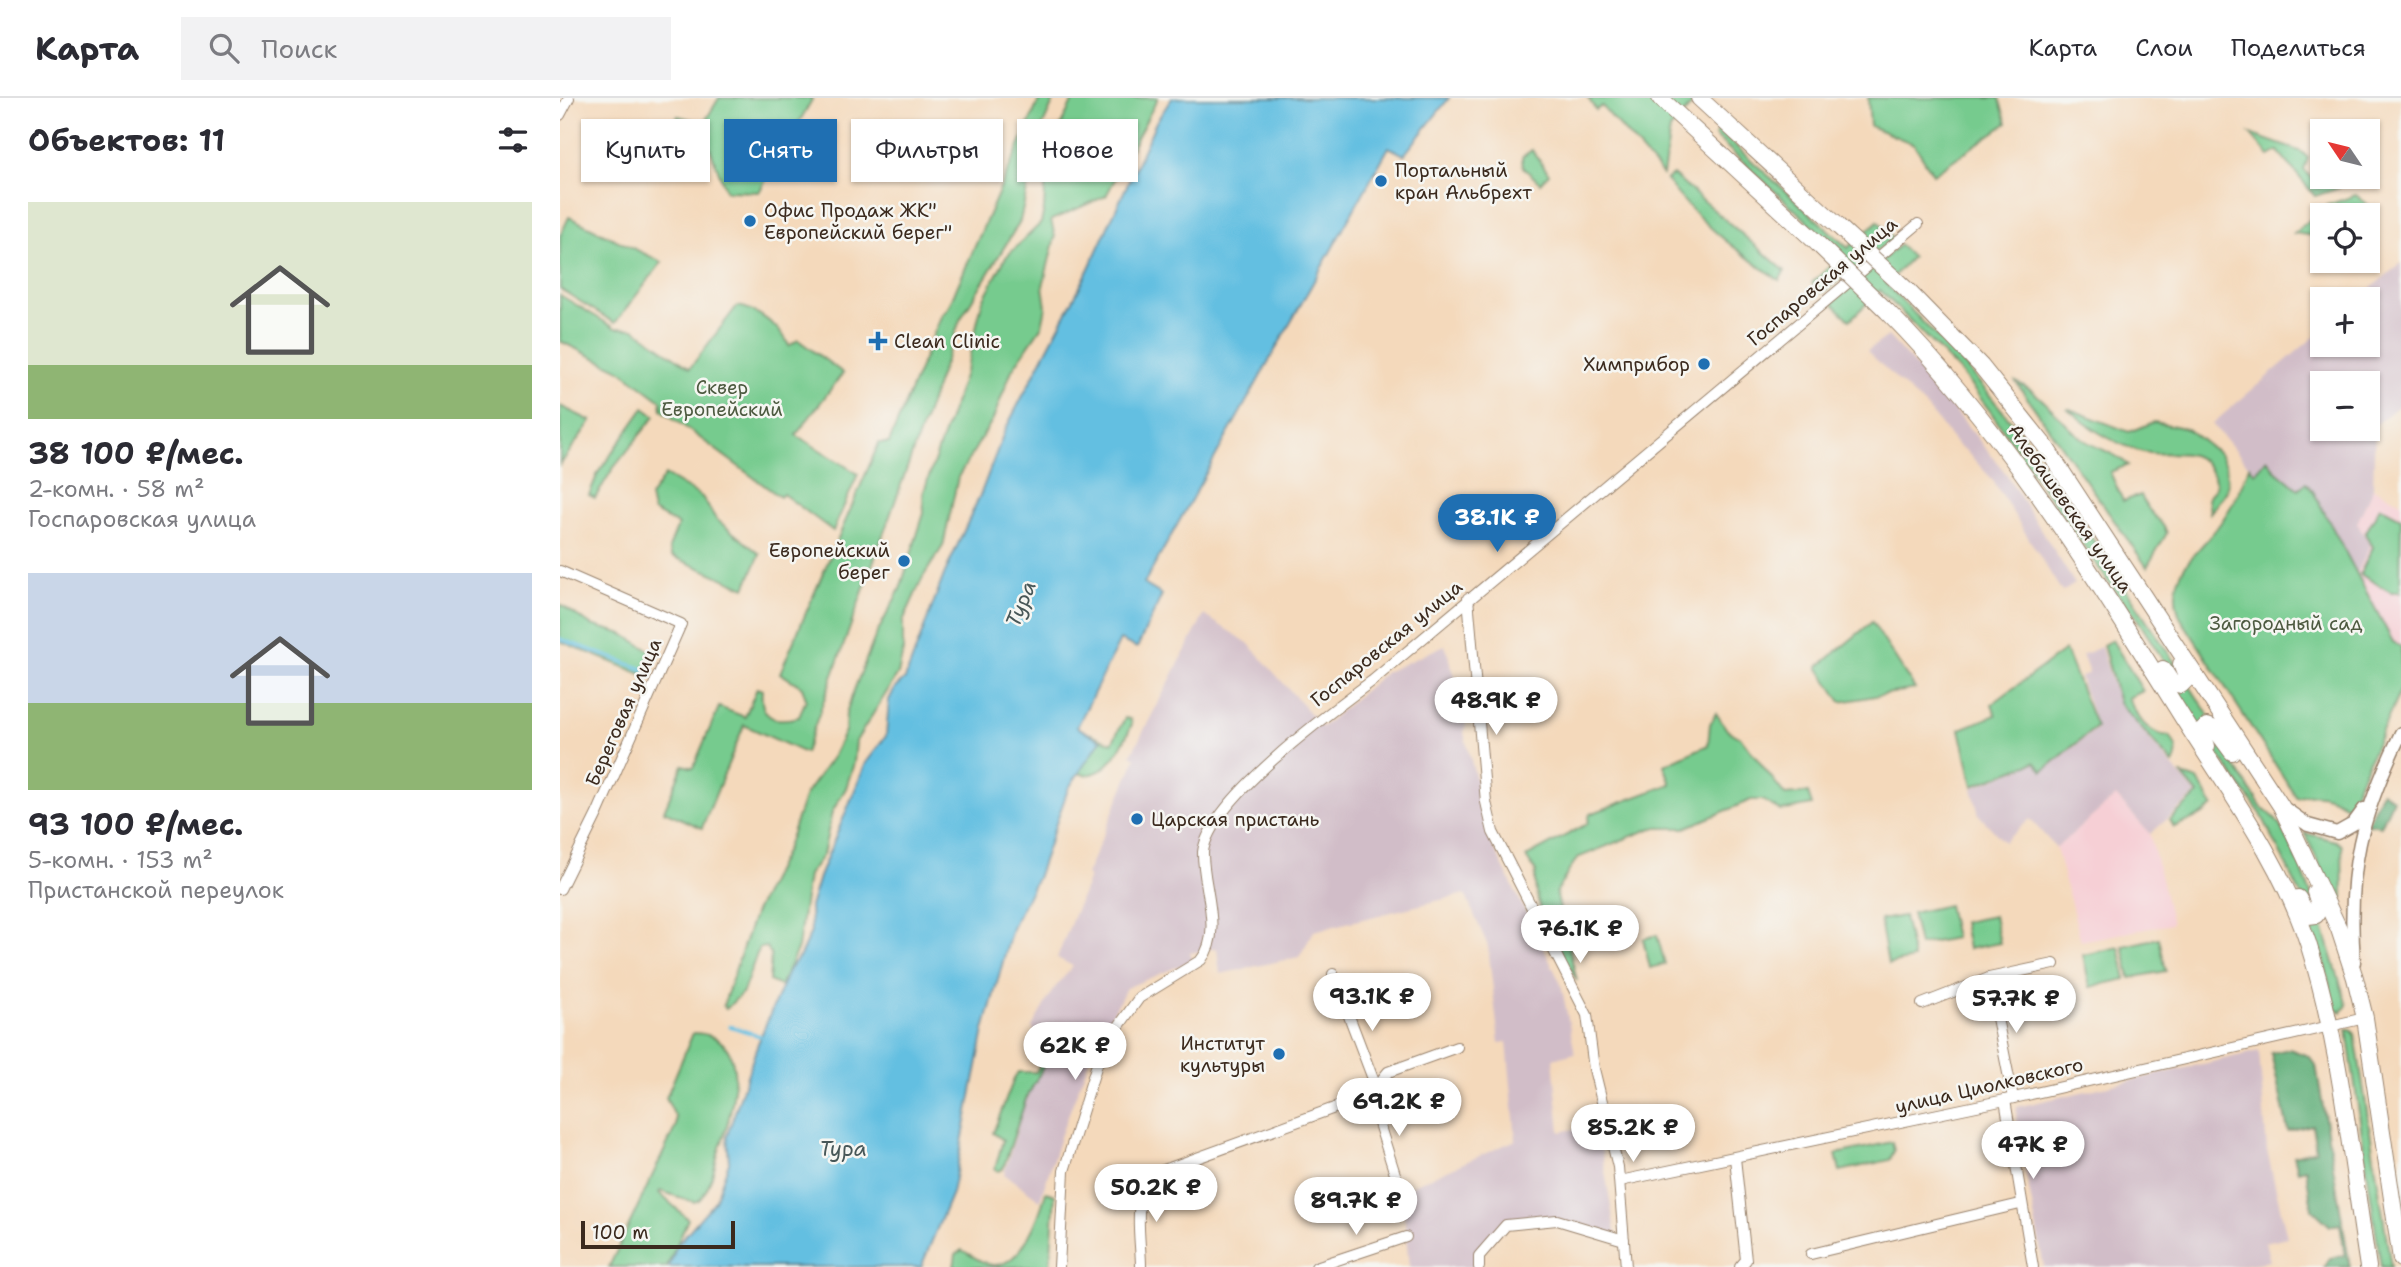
<!DOCTYPE html>
<html lang="ru">
<head>
<meta charset="utf-8">
<style>
  :root { --surface:#fff; --page:#f2f2f3; --text:#2b2b33; --muted:#7c7c81; --line:#e1e1e2; --accent:#1f6fb2 }
  body { margin:0; font-family:"Shantell Sans",sans-serif; background:var(--page); color:var(--text); height:100vh; display:flex; flex-direction:column; font-size:26px; white-space:nowrap }
  * { box-sizing:border-box; margin:0 }
  p { font-size:23px; color:var(--muted) }
  .icon { flex:none; width:38px; height:38px; fill:none; stroke:currentColor; stroke-width:2; stroke-linecap:round; stroke-linejoin:round }
  .map { position:relative; flex:1; overflow:hidden }
  .side { display:flex; flex-direction:column; background:var(--surface); width:560px }
  .side>* { flex:none }
  .banner { position:absolute; left:21px; top:21px; width:665px; height:63px; display:flex; gap:14px }
  .needle { width:46px; rotate:305deg }
  .fabs { position:absolute; left:1750px; top:21px; display:grid; gap:14px }
  .fabs a { display:grid; place-items:center; width:70px; height:70px; border-radius:0px; background:var(--surface); box-shadow:0 2px 5px #0004; font-size:35px }
  .scale { position:absolute; left:21px; bottom:18px; width:154px; box-sizing:border-box; padding-left:7px; border:4px solid #3b2a1e; border-top:0; font-size:19px; line-height:24px; white-space:nowrap; color:#3b2a1e; -webkit-text-stroke:5px #f6f6f2; paint-order:stroke }
  .price { position:absolute; translate:-50% -60px; padding:0 16px; border-radius:24px; background:#fff; color:#222; font-size:23px; line-height:46px; filter:drop-shadow(0 2px 4px #0008) }
  .price::after { content:''; position:absolute; left:50%; top:42px; width:21px; height:16px; margin-left:-10px; background:inherit; clip-path:polygon(0 0,100% 0,50% 100%) }
  .price.active { background:var(--accent); color:#fff }
  ul { padding:0; list-style:none }
  li { display:grid; align-content:center; gap:14px; height:371px; padding:0 28px }
  li span { display:grid; place-items:center; height:217px; border-radius:0px; color:#555 }
  li>.icon { margin-inline-start:auto }
  span .icon { width:126px; height:126px; fill:#fffc; stroke-width:1 }
  li b { font-size:30px }
  h2 { display:flex; justify-content:space-between; align-items:center; height:84px; padding:0 28px; font-size:30px }
  .chip { padding:0 24px; border-radius:0px; background:var(--surface); box-shadow:0 2px 5px #0004; font-size:24px; line-height:63px }
  .chip.active { background:var(--accent); color:#fff }
  header { display:flex; align-items:center; gap:42px; box-sizing:border-box; height:98px; padding:0 35px; background:var(--surface); border-bottom:2px solid var(--line) }
  header strong { font-size:33px }
  nav { display:flex; gap:38px; margin-inline-start:auto; font-size:24px }
  .search { width:490px; height:63px; background:var(--page); display:flex; align-items:center; gap:18px; box-sizing:border-box; padding:0 24px; border-radius:0px; color:var(--muted); font-size:26px }
  main { display:flex; flex:1; min-height:0 }
  .map>svg:first-child { display:block }
  .built { fill:#f6cfd5 }
  .industrial { fill:#d1bdc8; fill-rule:evenodd }
  .green { fill:#76cb8e; stroke:#587a56; stroke-width:2 }
  .forest { fill:#60af79; stroke:#4e6c4c; stroke-width:2 }
  .water { fill:#63bfe1; stroke:#4f7480; stroke-width:2 }
  .lines { fill:none; stroke-linecap:round; stroke-linejoin:round }
  .stream { stroke:#63bfe1; stroke-width:3.5 }
  .minor-casing { stroke:#98826c; stroke-width:12 }
  .tertiary-casing { stroke:#98826c; stroke-width:15 }
  .primary-casing { stroke:#98826c; stroke-width:18 }
  .minor { stroke:#fff; stroke-width:10 }
  .tertiary { stroke:#fff; stroke-width:12 }
  .primary { stroke:#fff; stroke-width:16 }
  .primary-bridge-casing { stroke:#98826c; stroke-width:18; stroke-linecap:butt }
  .primary-bridge { stroke:#fff; stroke-width:16 }
  .poi-dot { fill:#1f6fb2; stroke:#f6f6f2; stroke-width:2.5 }
  .labels { text-anchor:middle; stroke-width:5; stroke-linejoin:round; paint-order:stroke }
  .poi-label { font-size:19px; fill:#3b2a1e; stroke:#f6f6f2; text-anchor:start }
  .street-label { font-size:19px; fill:#3b2a1e; stroke:#f6f6f2 }
  .park-label { font-size:19px; fill:#4d5a40; stroke:#f6f6f2 }
  .water-label { font-size:21px; font-style:italic; fill:#475758; stroke:#f6f6f2 }
</style>
</head>
<body>
<header>
<strong>Карта</strong>
<div class="search"><svg class="icon" aria-label="search" viewBox="0 0 24 24"><circle cx="10" cy="10" r="6"/><path d="M15 15l6 6"/></svg>Поиск</div>
<nav><a>Карта</a><a>Слои</a><a>Поделиться</a></nav>
</header>
<main>
<section class="side">
<h2>Объектов: 11<svg class="icon" aria-label="filters" viewBox="0 0 24 24"><path d="M4 7h16M4 17h16"/><circle cx="9" cy="7" r="2"/><circle cx="15" cy="17" r="2"/></svg></h2>
<ul>
<li><span style="background:linear-gradient(#dfe7d0 75%,#8fb573 0)"><svg class="icon" aria-label="home" viewBox="0 0 24 24"><path d="M3 11l9-7 9 7M6 9v11h12V9"/></svg></span><div><b>38 100 ₽/мес.</b><p>2-комн. · 58 m²</p><p>Госпаровская улица</p></div></li>
<li><span style="background:linear-gradient(#c9d6e8 60%,#8fb573 0)"><svg class="icon" aria-label="home" viewBox="0 0 24 24"><path d="M3 11l9-7 9 7M6 9v11h12V9"/></svg></span><div><b>93 100 ₽/мес.</b><p>5-комн. · 153 m²</p><p>Пристанской переулок</p></div></li>
</ul>
</section>
<div class="map">
<svg width="1841" height="1169" viewBox="0 0 1841 1169">
  <rect width="100%" height="100%" fill="#f6f6f2"/>
  <filter id="ink" filterUnits="userSpaceOnUse"><feTurbulence type="fractalNoise" baseFrequency=".0143" numOctaves="2"/><feDisplacementMap in="SourceGraphic" scale="14" xChannelSelector="R" yChannelSelector="G"/><feConvolveMatrix kernelMatrix="1 2 1 2 8 2 1 2 1" color-interpolation-filters="sRGB"/></filter>
  <filter id="wash" filterUnits="userSpaceOnUse"><feTurbulence type="fractalNoise" baseFrequency=".00686" numOctaves="4" result="noise"/><feDisplacementMap in="SourceGraphic" scale="28" xChannelSelector="R" yChannelSelector="G"/><feGaussianBlur stdDeviation="1.57" result="paint"/><feColorMatrix in="noise" values="0 0 0 0 0 0 0 0 0 0 0 0 0 0 0 0 0 1.4 0 .05"/><feComposite in="paint" operator="in"/></filter>
  <g filter="url(#wash)">
    <rect width="100%" height="100%" fill="#f4d9bb"/>
    <g class="built">
      <path d="M 1813,390 L 1841,404 L 1841,548 L 1833,544 L 1797,475 L 1810,448 L 1797,425 Z"/>
      <path d="M 1556,698 L 1590,736 L 1612,826 L 1521,843 L 1496,750 Z"/>
    </g>
    <g class="industrial">
      <path d="M 1841,165 L 1841,306 L 1815,327 L 1813,390 L 1797,425 L 1810,448 L 1797,475 L 1747,386 L 1738,391 L 1714,371 L 1695,375 L 1652,326 L 1762,232 L 1762,247 L 1808,247 L 1808,201 L 1798,201 ZM 1762,285 L 1808,285 L 1808,331 L 1762,331 Z"/>
      <path d="M 1328,238 L 1388,304 L 1444,373 L 1515,486 L 1502,494 L 1432,381 L 1404,351 L 1399,349 L 1367,310 L 1307,253 Z"/>
      <path d="M 644,517 L 688,545 L 762,629 L 826,574 L 885,547 L 907,619 L 904,635 L 933,748 L 1001,886 L 1015,955 L 993,961 L 1000,1034 L 1037,1026 L 1056,1139 L 997,1122 L 946,1127 L 919,1158 L 919,1169 L 849,1169 L 842,1092 L 956,1042 L 947,944 L 939,945 L 928,848 L 905,796 L 754,833 L 739,859 L 660,876 L 657,850 L 630,855 L 631,863 L 566,890 L 530,960 L 501,1036 L 480,1102 L 444,1076 L 466,1002 L 486,955 L 472,929 L 493,892 L 513,868 L 497,860 L 529,779 L 526,777 L 576,660 L 571,657 Z"/>
      <path d="M 1541,549 L 1558,605 L 1636,696 L 1590,736 L 1556,698 L 1496,750 L 1470,721 L 1444,744 L 1419,717 L 1412,690 L 1475,665 L 1483,674 L 1537,630 L 1520,579 L 1529,575 L 1522,557 Z"/>
      <path d="M 1699,953 L 1707,1053 L 1727,1139 L 1705,1144 L 1710,1163 L 1671,1169 L 1484,1169 L 1456,1023 L 1457,1009 Z"/>
    </g>
    <g class="green">
      <path d="M 159,0 L 253,0 L 199,94 L 166,93 L 149,48 L 107,67 L 96,60 L 118,18 L 144,25 Z"/>
      <path d="M 480,0 L 495,0 L 481,31 L 460,123 L 400,222 L 245,655 L 184,627 L 142,730 L 104,713 L 123,667 L 133,670 L 159,609 L 185,619 L 197,590 L 202,592 C 199,621 215,625 239,619 L 246,601 L 242,589 L 220,575 L 319,345 L 329,345 L 382,216 L 387,212 Z"/>
      <path d="M 514,0 L 598,0 L 546,98 L 491,122 L 495,139 L 483,188 L 486,209 L 482,228 L 452,272 L 433,321 L 398,379 L 383,448 L 363,479 L 343,523 L 343,553 L 338,576 L 296,643 L 294,665 L 286,690 L 272,714 L 263,757 L 248,777 L 238,850 L 220,888 L 209,883 L 211,857 L 207,849 L 199,850 L 183,894 L 166,911 L 163,908 L 195,814 L 226,752 L 245,697 L 273,658 L 285,633 L 286,615 L 294,592 L 315,539 L 340,491 L 364,415 L 363,396 L 407,269 L 422,204 L 446,159 L 481,125 L 484,111 L 487,56 Z"/>
      <path d="M 1028,0 L 1138,0 L 1110,31 L 1103,77 L 1042,8 L 1036,12 Z"/>
      <path d="M 1308,0 L 1439,0 L 1447,25 L 1373,76 L 1354,46 L 1310,28 Z"/>
      <path d="M 1158,32 L 1288,150 L 1318,123 L 1333,140 L 1303,164 L 1310,172 L 1340,147 L 1352,159 L 1326,186 L 1407,270 L 1466,341 L 1623,577 L 1616,582 L 1576,519 L 1554,492 L 1430,313 L 1401,275 L 1320,192 L 1290,222 L 1272,205 L 1304,178 L 1296,169 L 1262,195 L 1252,185 L 1283,156 L 1155,38 Z"/>
      <path d="M 1690,36 L 1742,54 L 1748,60 L 1744,72 L 1759,89 L 1772,79 L 1780,79 L 1782,86 L 1779,90 L 1755,98 L 1718,53 L 1709,58 Z"/>
      <path d="M 972,52 L 989,76 L 980,85 L 963,69 L 962,59 Z"/>
      <path d="M 1113,77 L 1225,173 L 1219,182 C 1176,152 1138,124 1106,82 Z"/>
      <path d="M 1796,97 L 1808,107 L 1805,117 L 1762,117 L 1762,139 L 1734,135 L 1768,107 Z"/>
      <path d="M 9,119 L 102,164 L 55,225 L 0,191 L 0,138 Z"/>
      <path d="M 0,197 L 55,230 L 74,231 L 130,270 L 177,208 C 196,210 223,231 229,248 L 238,242 L 283,275 L 236,337 L 298,376 L 273,433 L 223,396 L 220,399 L 102,312 L 101,303 L 60,272 L 0,243 Z"/>
      <path d="M 1456,284 C 1486,297 1499,324 1524,342 C 1539,352 1555,354 1568,367 L 1550,374 L 1563,403 L 1581,397 C 1588,417 1601,419 1607,435 L 1587,469 Z"/>
      <path d="M 0,308 L 31,323 L 0,367 Z"/>
      <path d="M 84,310 L 95,318 L 52,372 L 35,400 L 29,397 L 38,375 Z"/>
      <path d="M 1507,310 L 1569,334 L 1594,324 L 1615,328 L 1629,332 L 1659,356 L 1666,368 L 1668,386 L 1666,394 L 1650,415 L 1648,400 C 1655,391 1658,388 1653,377 C 1636,341 1604,363 1576,352 C 1546,341 1531,331 1507,310 Z"/>
      <path d="M 1707,361 L 1714,371 L 1738,391 L 1746,385 L 1753,393 L 1833,544 L 1841,548 L 1841,591 L 1788,709 C 1772,698 1755,692 1737,700 L 1620,519 C 1605,478 1633,460 1656,431 C 1671,412 1681,391 1689,368 L 1695,375 Z"/>
      <path d="M 105,377 L 142,399 L 156,421 L 200,456 L 185,490 L 112,458 L 109,450 L 118,427 L 93,413 L 90,399 Z"/>
      <path d="M 1820,409 L 1841,420 L 1840,494 L 1831,494 L 1800,476 L 1813,449 L 1805,436 Z"/>
      <path d="M 0,506 L 31,527 L 63,536 L 92,554 L 84,577 L 0,543 Z"/>
      <path d="M 1312,524 L 1355,591 L 1281,604 L 1258,569 Z"/>
      <path d="M 1552,542 L 1583,593 L 1568,600 C 1578,620 1587,637 1610,638 C 1617,648 1619,656 1613,666 L 1559,605 L 1543,547 Z"/>
      <path d="M 1505,552 L 1536,629 L 1483,673 L 1475,664 L 1413,688 L 1400,631 L 1436,617 L 1432,606 Z"/>
      <path d="M 1629,587 L 1652,622 L 1639,628 L 1616,591 Z"/>
      <path d="M 1156,615 L 1167,632 L 1181,640 L 1225,697 L 1248,695 L 1252,707 L 1221,713 L 1202,702 L 1191,702 L 1125,730 L 1092,730 L 1017,760 L 996,794 L 1017,883 C 1001,854 969,806 976,774 L 966,759 L 1027,726 L 1030,716 L 1111,686 L 1104,667 L 1148,647 L 1150,626 Z"/>
      <path d="M 565,620 L 570,621 L 572,626 C 563,647 545,687 515,674 L 512,669 L 531,636 L 552,645 Z"/>
      <path d="M 1652,633 L 1702,710 C 1726,721 1746,785 1756,809 L 1748,811 L 1701,716 L 1646,640 Z"/>
      <path d="M 1622,677 L 1638,682 L 1653,708 L 1642,717 L 1614,729 L 1610,722 L 1638,696 Z"/>
      <path d="M 1745,735 L 1776,743 L 1782,748 L 1783,799 L 1780,803 L 1776,804 Z"/>
      <path d="M 1388,807 L 1395,840 L 1359,847 L 1352,815 Z"/>
      <path d="M 1344,818 L 1353,861 L 1328,866 L 1320,822 Z"/>
      <path d="M 1434,818 L 1440,845 L 1408,851 L 1403,824 Z"/>
      <path d="M 1746,820 L 1761,822 L 1787,907 L 1782,914 L 1775,910 L 1765,867 Z"/>
      <path d="M 1097,837 L 1105,866 L 1090,870 L 1083,841 Z"/>
      <path d="M 1599,840 L 1606,873 L 1570,880 L 1563,848 Z"/>
      <path d="M 1559,849 L 1566,881 L 1530,889 L 1523,857 Z"/>
      <path d="M 499,931 L 502,934 L 466,1001 L 443,1071 L 438,1073 L 435,1071 L 443,1042 L 433,1035 L 454,981 L 458,974 L 476,974 Z"/>
      <path d="M 1787,932 L 1791,932 L 1795,936 L 1831,1169 L 1821,1169 Z"/>
      <path d="M 133,935 C 198,936 170,1020 158,1056 C 154,1071 150,1091 139,1102 L 134,1104 L 100,1093 L 99,1095 L 128,1121 L 107,1169 L 49,1169 L 116,1028 L 116,1020 L 106,1000 Z"/>
      <path d="M 1332,1044 L 1334,1053 L 1330,1062 L 1280,1073 L 1276,1056 Z"/>
      <path d="M 486,1094 L 495,1097 L 490,1169 L 394,1169 L 396,1156 L 402,1152 C 411,1157 424,1167 433,1167 C 462,1169 480,1116 486,1094 Z"/>
    </g>
    <g class="forest">
      <path d="M 1822,693 L 1833,701 L 1821,728 L 1807,726 Z"/>
      <path d="M 1729,951 L 1749,958 L 1756,967 L 1790,1169 L 1764,1169 L 1770,1160 L 1785,1158 L 1780,1126 L 1770,1128 L 1752,1111 L 1746,1071 L 1738,1073 L 1734,1058 L 1756,1052 L 1752,1027 L 1728,1033 L 1711,955 Z"/>
    </g>
    <path class="water" d="M 612,0 L 889,0 L 844,57 L 829,49 L 584,486 L 602,497 L 577,550 L 560,542 L 517,629 L 541,642 L 508,691 L 477,780 L 453,827 L 424,932 L 392,1095 L 361,1169 L 109,1169 L 117,1147 L 155,1103 L 169,1064 L 167,1038 L 198,945 L 229,871 L 240,858 L 251,834 L 250,809 L 259,779 L 306,665 L 326,638 L 329,602 L 335,590 L 345,581 L 384,477 L 421,395 L 445,332 L 524,181 L 596,24 Z"/>
    <g class="lines">
      <g class="stream">
        <path d="M 0,541 L 85,572"/>
        <path d="M 170,928 L 200,938"/>
      </g>
    </g>
  </g>
  <g filter="url(#ink)">
    <g class="lines">
      <defs>
        <g id="minor">
          <path d="M 0,17 L 9,0"/>
          <path d="M 0,473 L 121,526 L 37,716 L 0,791"/>
          <path d="M 908,500 L 926,704 L 933,734 L 1027,917 L 1034,971 L 1058,1069 L 1066,1169"/>
          <path d="M 773,876 L 813,981 L 810,997 L 840,1092"/>
          <path d="M 1429,880 L 1453,1000"/>
          <path d="M 1362,906 L 1429,880 L 1494,866"/>
          <path d="M 1445,1002 L 1473,1169"/>
          <path d="M 1175,1060 L 1186,1162 L 1180,1169"/>
          <path d="M 1060,1083 L 1445,1002 L 1805,920"/>
          <path d="M 1251,1156 L 1460,1106"/>
          <path d="M 499,1169 L 504,1073 L 537,966 L 551,939 L 579,900 L 641,862 C 664,834 642,787 643,754 C 649,703 770,614 812,583 L 1358,126"/>
          <path d="M 581,1169 C 581,1139 571,1100 593,1076 L 810,997 L 828,974 L 897,949"/>
          <path d="M 756,1169 L 846,1139"/>
          <path d="M 919,1169 L 919,1158 L 946,1127 L 997,1122 L 1064,1142"/>
        </g>
        <g id="tertiary">
          <path d="M 1724,710 L 1748,727 L 1777,735 L 1793,726 L 1804,711"/>
          <path d="M 1794,864 C 1787,770 1801,718 1841,635"/>
        </g>
        <g id="primary">
          <path d="M 1100,0 L 1258,146"/>
          <path d="M 1139,0 L 1278,128"/>
          <path d="M 1347,192 L 1421,268 L 1485,348 L 1721,708 L 1779,831 L 1795,880 L 1805,920 L 1841,1161"/>
          <path d="M 1327,213 C 1447,334 1536,481 1626,625 C 1671,696 1721,764 1748,845 C 1781,949 1791,1062 1808,1169"/>
          <path d="M 1603,571 L 1612,585 L 1621,587 L 1627,581 L 1621,566"/>
          <path d="M 1647,648 L 1641,634 L 1647,628 L 1655,631 L 1672,654"/>
          <path d="M 1738,800 L 1748,818 L 1756,817 L 1760,809 L 1755,794"/>
        </g>
      </defs>
      <use href="#minor" class="minor-casing"/>
      <use href="#tertiary" class="tertiary-casing"/>
      <use href="#primary" class="primary-casing"/>
      <use href="#minor" class="minor"/>
      <use href="#tertiary" class="tertiary"/>
      <use href="#primary" class="primary"/>
      <defs>
        <g id="primary-bridge">
          <path d="M 1278,128 L 1347,192"/>
          <path d="M 1258,146 L 1327,213"/>
        </g>
      </defs>
      <use href="#primary-bridge" class="primary-bridge-casing"/>
      <use href="#primary-bridge" class="primary-bridge"/>
    </g>
  </g>
  <g class="poi-dot">
    <circle cx="821" cy="83" r="7"/>
    <circle cx="190" cy="123" r="7"/>
    <path d="M314.5 232.5h7v7h7v7h-7v7h-7v-7h-7v-7h7z"/>
    <circle cx="1144" cy="266" r="7"/>
    <circle cx="344" cy="463" r="7"/>
    <circle cx="577" cy="721" r="7"/>
    <circle cx="719" cy="956" r="7"/>
  </g>
  <g class="labels">
    <g class="poi-label">
      <text x="835" y="79">Портальный<tspan x="835" dy="22">кран Альбрехт</tspan></text>
      <text x="204" y="119">Офис Продаж ЖК"<tspan x="204" dy="22">Европейский берег"</tspan></text>
      <text x="334" y="250">Clean Clinic</text>
      <text x="1130" y="273" text-anchor="end">Химприбор</text>
      <text x="330" y="459" text-anchor="end">Европейский<tspan x="330" dy="22">берег</tspan></text>
      <text x="591" y="728">Царская пристань</text>
      <text x="705" y="952" text-anchor="end">Институт<tspan x="705" dy="22">культуры</tspan></text>
    </g>
    <g class="street-label">
      <text transform="translate(1262 183) rotate(-40)" y="7">Госпаровская улица</text>
      <text transform="translate(1511 410) rotate(55)" y="7">Алебашевская улица</text>
      <text transform="translate(826 545) rotate(-39)" y="7">Госпаровская улица</text>
      <text transform="translate(63 614) rotate(-66)" y="7">Береговая улица</text>
      <text transform="translate(1429 987) rotate(-13)" y="7">улица Циолковского</text>
    </g>
    <g class="park-label">
      <text x="162" y="296">Сквер<tspan x="162" dy="22">Европейский</tspan></text>
      <text x="1726" y="532">Загородный сад</text>
    </g>
    <g class="water-label">
      <text transform="translate(461 506) rotate(-68)" y="7">Тура</text>
      <text x="283" y="1058">Тура</text>
    </g>
  </g>
</svg>
<div class="fabs">
<a><svg class="needle" viewBox="-14 -14 28 28"><path d="M0-13l5 13h-10z" fill="#e53935"/><path d="M0 13l5-13h-10z" fill="#7c7c81"/></svg></a>
<a><svg class="icon" aria-label="locate" viewBox="0 0 24 24"><circle cx="12" cy="12" r="6"/><path d="M12 2v4M12 18v4M2 12h4M18 12h4"/></svg></a>
<a>+</a>
<a>−</a>
</div>
<div class="scale">100 m</div>
<b class="price active" style="left:937px;top:456px">38.1K ₽</b>
<b class="price" style="left:936px;top:639px">48.9K ₽</b>
<b class="price" style="left:1020px;top:867px">76.1K ₽</b>
<b class="price" style="left:812px;top:935px">93.1K ₽</b>
<b class="price" style="left:1456px;top:937px">57.7K ₽</b>
<b class="price" style="left:515px;top:984px">62K ₽</b>
<b class="price" style="left:839px;top:1040px">69.2K ₽</b>
<b class="price" style="left:1073px;top:1066px">85.2K ₽</b>
<b class="price" style="left:1473px;top:1083px">47K ₽</b>
<b class="price" style="left:596px;top:1126px">50.2K ₽</b>
<b class="price" style="left:796px;top:1139px">89.7K ₽</b>
<div class="banner">
<a class="chip">Купить</a>
<a class="chip active">Снять</a>
<a class="chip">Фильтры</a>
<a class="chip">Новое</a>
</div>
</div>
</main>
</body>
</html>
